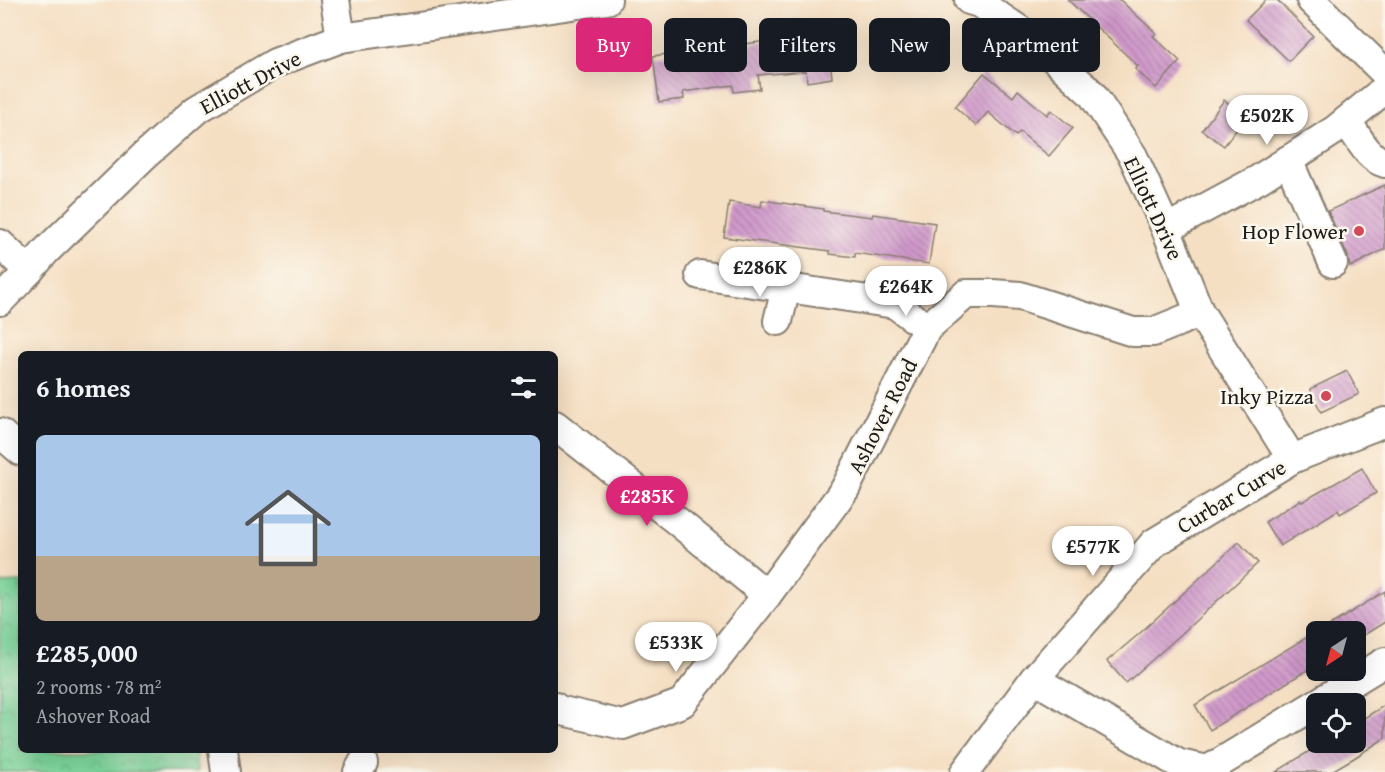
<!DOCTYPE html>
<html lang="en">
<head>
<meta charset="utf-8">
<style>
  :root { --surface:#171b24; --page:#242831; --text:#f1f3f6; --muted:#9ea1a6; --accent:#db2777 }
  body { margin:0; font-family:"Gentium Book Plus",serif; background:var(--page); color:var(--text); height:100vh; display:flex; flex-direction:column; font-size:22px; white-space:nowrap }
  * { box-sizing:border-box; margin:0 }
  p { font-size:20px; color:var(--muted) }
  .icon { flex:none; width:33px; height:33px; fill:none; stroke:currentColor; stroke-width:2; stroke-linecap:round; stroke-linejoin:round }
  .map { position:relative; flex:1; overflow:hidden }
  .panel { position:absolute; left:18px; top:351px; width:540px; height:402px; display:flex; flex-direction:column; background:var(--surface); border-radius:9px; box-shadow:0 6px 24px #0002 }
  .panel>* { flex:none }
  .hud { position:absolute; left:576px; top:18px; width:570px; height:54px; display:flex; gap:12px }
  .needle { width:39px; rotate:216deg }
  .tools { position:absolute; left:1306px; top:621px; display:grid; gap:12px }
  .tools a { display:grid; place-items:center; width:60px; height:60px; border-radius:9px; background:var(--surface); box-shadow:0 6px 24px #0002; font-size:30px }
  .price { position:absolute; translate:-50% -51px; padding:0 14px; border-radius:21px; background:#fff; color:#222; font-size:20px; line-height:39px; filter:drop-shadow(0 2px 3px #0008) }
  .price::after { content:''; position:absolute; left:50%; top:36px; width:18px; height:14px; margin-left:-9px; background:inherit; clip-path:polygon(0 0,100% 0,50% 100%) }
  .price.current { background:var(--accent); color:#fff }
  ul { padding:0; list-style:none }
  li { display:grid; align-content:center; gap:12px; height:318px; padding:0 18px }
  li span { display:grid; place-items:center; height:186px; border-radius:9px; color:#555 }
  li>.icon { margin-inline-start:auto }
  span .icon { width:108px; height:108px; fill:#fffc; stroke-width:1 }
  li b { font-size:26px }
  h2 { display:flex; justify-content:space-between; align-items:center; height:72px; padding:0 18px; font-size:26px }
  .tag { padding:0 21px; border-radius:9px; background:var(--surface); box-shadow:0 6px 24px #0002; font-size:21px; line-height:54px }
  .tag.current { background:var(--accent); color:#fff }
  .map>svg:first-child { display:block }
  .park { fill:url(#park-crowns); stroke:#4b785a; stroke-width:1.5 }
  .building { fill:url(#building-back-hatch) }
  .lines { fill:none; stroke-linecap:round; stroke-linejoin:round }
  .minor-casing { stroke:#887e70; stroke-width:32 }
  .minor { stroke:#fff; stroke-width:28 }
  .poi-dot { fill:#d1495b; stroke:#fbf7ec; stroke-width:2 }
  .labels { text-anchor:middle; stroke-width:5; stroke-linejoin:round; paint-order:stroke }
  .street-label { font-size:22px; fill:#1c1c1c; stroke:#fbf7ec }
  .poi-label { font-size:22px; fill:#1c1c1c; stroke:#fbf7ec; text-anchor:end }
</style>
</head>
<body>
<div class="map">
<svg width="1385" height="772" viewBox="0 0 1385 772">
  <defs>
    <pattern id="park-crowns" width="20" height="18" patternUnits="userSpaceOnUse" patternTransform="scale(1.5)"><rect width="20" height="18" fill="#7ad399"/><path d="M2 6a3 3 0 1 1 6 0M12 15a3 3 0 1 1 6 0" fill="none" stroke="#69b583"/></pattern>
    <pattern id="building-back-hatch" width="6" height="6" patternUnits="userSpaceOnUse" patternTransform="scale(1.5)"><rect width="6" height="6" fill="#d099cb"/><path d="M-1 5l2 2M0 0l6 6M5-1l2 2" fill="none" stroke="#a87ca4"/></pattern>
  </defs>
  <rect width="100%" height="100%" fill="#fbf7ec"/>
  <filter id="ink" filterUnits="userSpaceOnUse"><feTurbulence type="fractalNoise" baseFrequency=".0167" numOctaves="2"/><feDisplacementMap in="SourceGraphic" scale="12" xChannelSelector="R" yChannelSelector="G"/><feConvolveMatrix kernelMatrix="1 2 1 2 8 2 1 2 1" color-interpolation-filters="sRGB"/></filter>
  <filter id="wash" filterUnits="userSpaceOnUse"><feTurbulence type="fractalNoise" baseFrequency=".008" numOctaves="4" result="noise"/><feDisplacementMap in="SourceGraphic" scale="24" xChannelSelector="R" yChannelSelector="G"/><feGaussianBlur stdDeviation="1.35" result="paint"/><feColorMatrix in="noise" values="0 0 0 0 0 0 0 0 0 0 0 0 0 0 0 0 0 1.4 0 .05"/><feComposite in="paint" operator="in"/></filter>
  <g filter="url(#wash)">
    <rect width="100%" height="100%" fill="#f5dfc3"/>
    <path class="park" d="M 21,582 L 21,750 L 195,750 L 197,772 L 0,772 L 0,583 Z"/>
    <g id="blocks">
      <g class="building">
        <path d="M 1068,0 L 1120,0 L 1156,33 L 1153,36 L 1180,61 L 1156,88 L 1135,69 L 1138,66 Z"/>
        <path d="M 1266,0 L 1277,0 L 1313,36 L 1289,61 L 1246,20 Z"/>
        <path d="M 827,33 L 832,78 L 807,82 L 806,71 L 758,75 L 760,89 L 734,92 L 733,85 L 683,92 L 684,99 L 659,102 L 653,56 Z"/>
        <path d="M 984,73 L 1013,97 L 1018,90 L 1047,115 L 1051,110 L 1073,128 L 1049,156 L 1020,132 L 1016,136 L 988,112 L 976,126 L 955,107 Z"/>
        <path d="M 1224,100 L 1246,117 L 1224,146 L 1202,130 Z"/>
        <path d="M 1385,185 L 1385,249 L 1350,267 L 1348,256 L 1328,211 Z"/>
        <path d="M 762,200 L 823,209 L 823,211 L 872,217 L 873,214 L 935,223 L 929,264 L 855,253 L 855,257 L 830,254 L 830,251 L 724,237 L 729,202 L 761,207 Z"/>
        <path d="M 1347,371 L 1359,394 L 1321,412 L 1310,389 Z"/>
        <path d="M 1362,468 L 1376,493 L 1340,514 L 1338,510 L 1280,546 L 1265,522 L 1300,500 L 1302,502 Z"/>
        <path d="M 1239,542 L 1258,563 L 1178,637 L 1126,683 L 1107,661 L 1139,634 Z"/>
        <path d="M 1385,591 L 1385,622 L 1356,640 L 1356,632 L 1319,632 Z"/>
        <path d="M 1317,631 L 1317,664 L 1210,730 L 1195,705 Z"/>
        <path d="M 1385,705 L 1385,738 L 1354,758 L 1330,772 L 1276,772 L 1324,742 L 1356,742 L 1356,723 Z"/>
      </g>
    </g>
  </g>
  <g filter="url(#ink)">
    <use href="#blocks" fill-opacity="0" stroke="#887e70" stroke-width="1.5"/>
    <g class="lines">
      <defs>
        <g id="minor">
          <path d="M 335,0 L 341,38"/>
          <path d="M 969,0 L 979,3 L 1033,39 L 1092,94 L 1133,156 L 1166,229 L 1199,311 L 1292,459"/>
          <path d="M 1311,0 L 1385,73"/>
          <path d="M 1347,121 C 1357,135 1367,158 1385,163"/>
          <path d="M 1288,160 L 1333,263"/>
          <path d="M 1166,229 L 1259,179 L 1335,130 L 1385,89"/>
          <path d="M 0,244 L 29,271"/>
          <path d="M 700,275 L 895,304 L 927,328"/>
          <path d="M 0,301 L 29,271 L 46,251 L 144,156 L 196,110 L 275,63 L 341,38 L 607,0"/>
          <path d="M 778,321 L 786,288"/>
          <path d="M 555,425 L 677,521 L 767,595"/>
          <path d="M 0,433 L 21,451"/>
          <path d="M 1034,679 L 1179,764 L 1208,770 L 1385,662"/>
          <path d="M 555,707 L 558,710 L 623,725 L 682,703 L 767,595 L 845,489 L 927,328 L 966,294 L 993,294 L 1020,296 L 1133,332 L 1153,332 L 1190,317 L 1199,311"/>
          <path d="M 223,750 L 226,772"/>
          <path d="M 358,772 L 363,763"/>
          <path d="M 965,772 L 1034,679 L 1154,543 L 1292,459 L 1385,422"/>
        </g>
      </defs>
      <use href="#minor" class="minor-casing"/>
      <use href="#minor" class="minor"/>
    </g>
  </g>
  <g class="poi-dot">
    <circle cx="1359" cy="231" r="6"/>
    <circle cx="1326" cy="396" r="6"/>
  </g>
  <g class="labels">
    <g class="street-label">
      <text transform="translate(250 82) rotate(-28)" y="8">Elliott Drive</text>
      <text transform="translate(1154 208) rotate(65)" y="8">Elliott Drive</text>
      <text transform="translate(882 416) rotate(-63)" y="8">Ashover Road</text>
      <text transform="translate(1231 496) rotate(-31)" y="8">Curbar Curve</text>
    </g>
    <g class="poi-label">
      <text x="1347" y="239">Hop Flower</text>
      <text x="1314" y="404">Inky Pizza</text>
    </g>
  </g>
</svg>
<div class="tools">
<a><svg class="needle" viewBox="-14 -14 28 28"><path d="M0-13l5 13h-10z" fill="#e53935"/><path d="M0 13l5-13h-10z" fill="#9ea1a6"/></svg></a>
<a><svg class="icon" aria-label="locate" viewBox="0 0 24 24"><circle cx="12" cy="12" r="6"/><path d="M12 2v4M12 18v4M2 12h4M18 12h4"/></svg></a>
</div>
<b class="price" style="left:1267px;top:146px">£502K</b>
<b class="price" style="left:760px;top:298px">£286K</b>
<b class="price" style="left:906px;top:317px">£264K</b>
<b class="price current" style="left:647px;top:527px">£285K</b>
<b class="price" style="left:1093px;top:577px">£577K</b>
<b class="price" style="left:676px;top:673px">£533K</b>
<div class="hud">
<a class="tag current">Buy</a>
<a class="tag">Rent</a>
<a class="tag">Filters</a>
<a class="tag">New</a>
<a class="tag">Apartment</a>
</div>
<section class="panel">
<h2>6 homes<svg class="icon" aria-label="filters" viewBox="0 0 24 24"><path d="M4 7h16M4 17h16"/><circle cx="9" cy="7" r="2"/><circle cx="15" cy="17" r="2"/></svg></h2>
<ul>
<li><span style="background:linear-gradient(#a9c7e8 65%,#b9a48a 0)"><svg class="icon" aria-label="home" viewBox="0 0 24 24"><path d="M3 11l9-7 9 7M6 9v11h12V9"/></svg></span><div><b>£285,000</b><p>2 rooms · 78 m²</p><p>Ashover Road</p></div></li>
</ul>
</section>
</div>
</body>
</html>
